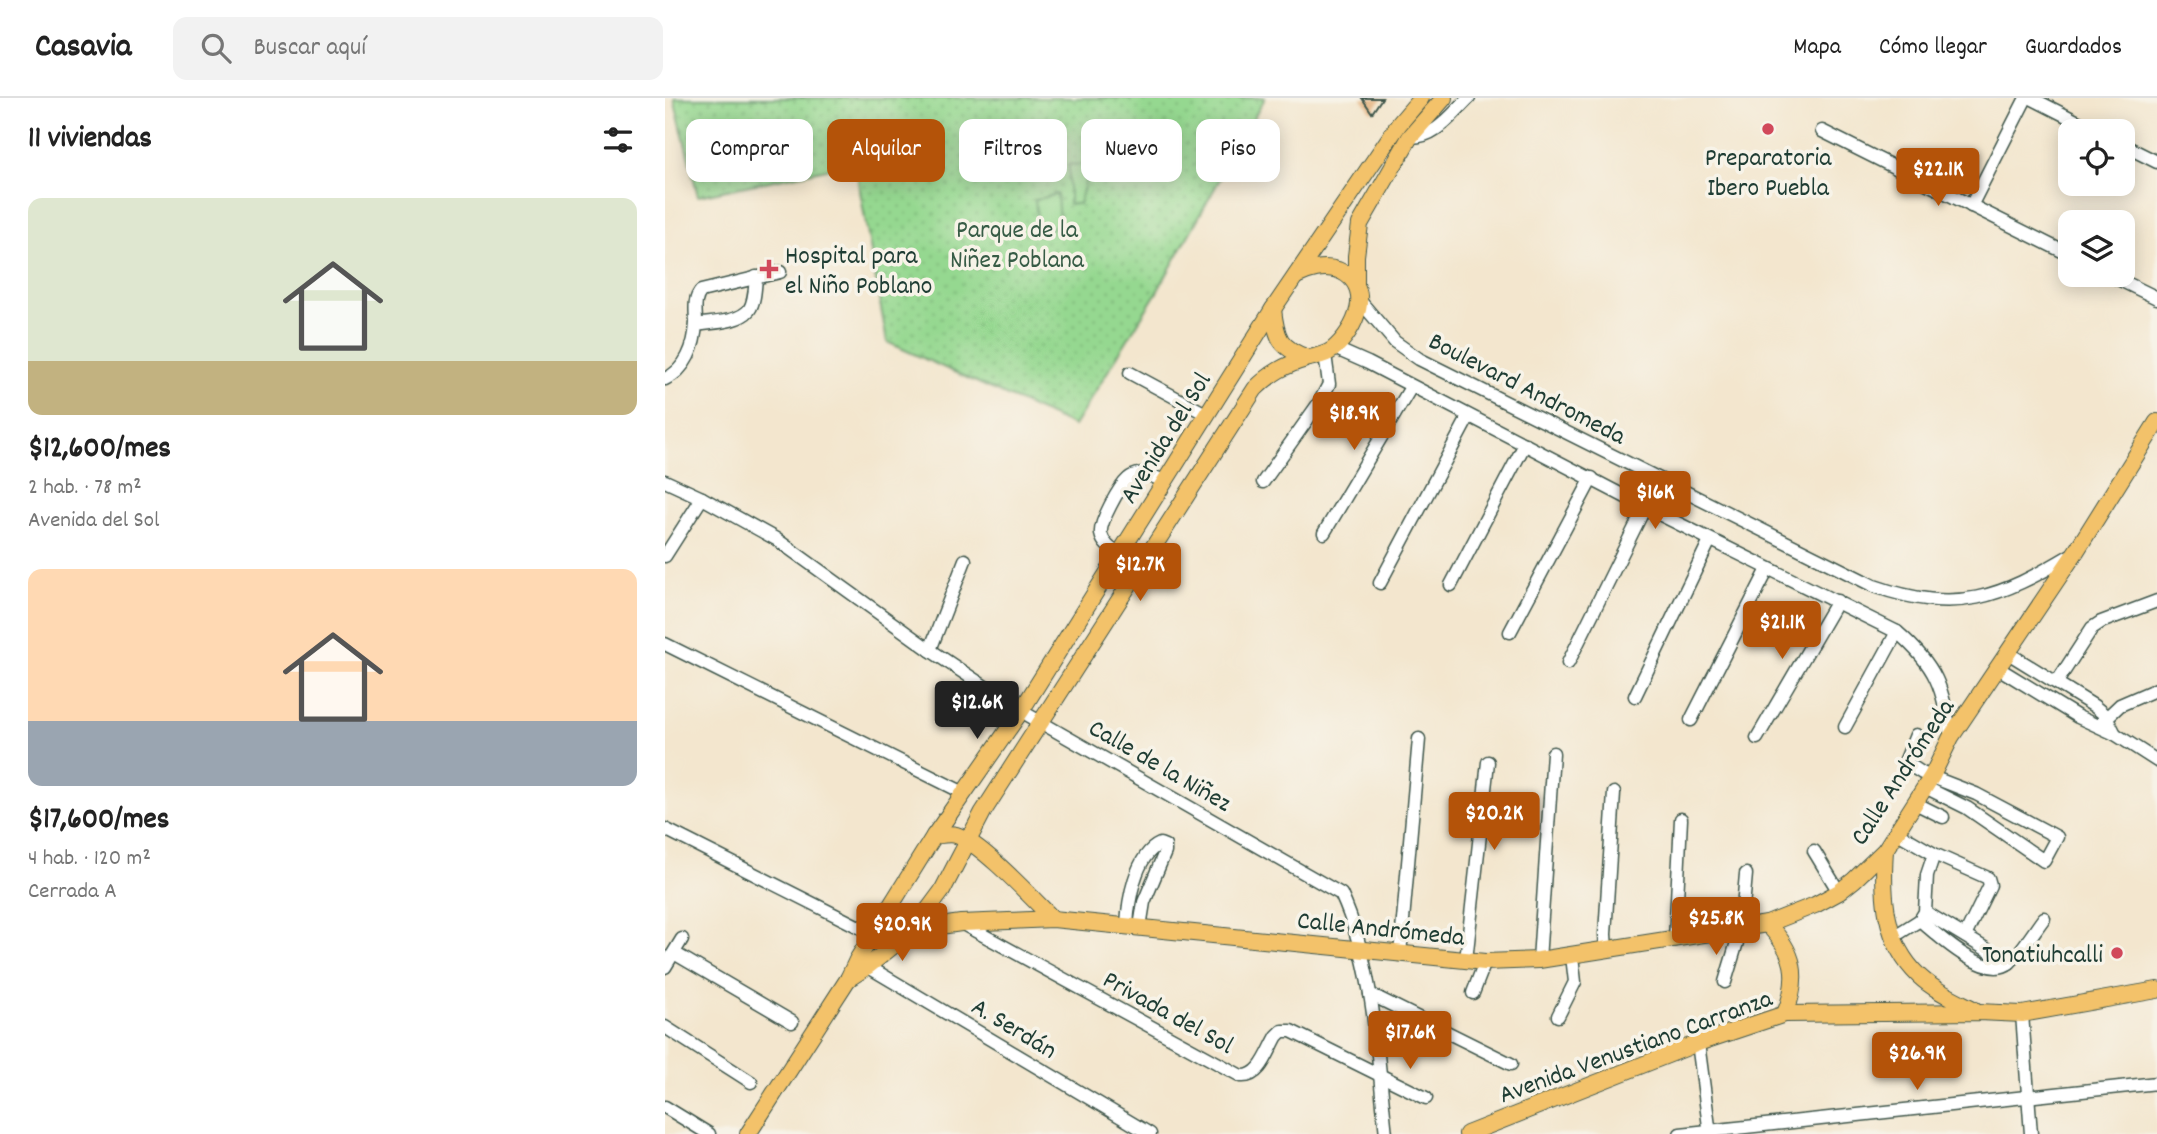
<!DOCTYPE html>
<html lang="es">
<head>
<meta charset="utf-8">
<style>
  :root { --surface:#fff; --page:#f2f2f2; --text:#222; --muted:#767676; --line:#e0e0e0; --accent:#b45309 }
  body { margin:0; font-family:Dekko,sans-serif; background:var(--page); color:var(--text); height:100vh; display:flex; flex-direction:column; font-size:26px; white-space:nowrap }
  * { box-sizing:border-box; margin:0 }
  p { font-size:23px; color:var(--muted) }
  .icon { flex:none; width:38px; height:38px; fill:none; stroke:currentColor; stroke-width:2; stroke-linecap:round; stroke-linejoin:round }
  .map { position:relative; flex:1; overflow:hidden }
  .sheet { display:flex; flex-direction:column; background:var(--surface); width:665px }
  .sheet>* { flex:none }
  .top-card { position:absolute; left:21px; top:21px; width:665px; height:63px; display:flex; gap:14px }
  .controls { position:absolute; left:1393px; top:21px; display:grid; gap:14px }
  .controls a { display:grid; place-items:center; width:77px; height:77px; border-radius:14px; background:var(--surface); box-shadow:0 4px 18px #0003; font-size:35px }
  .price { position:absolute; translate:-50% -60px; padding:0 16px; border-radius:7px; background:var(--accent); color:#fff; font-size:23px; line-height:46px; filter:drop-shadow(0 2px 4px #0008) }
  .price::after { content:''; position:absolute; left:50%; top:42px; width:21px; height:16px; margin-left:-10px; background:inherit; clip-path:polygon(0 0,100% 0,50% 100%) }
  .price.selected { background:#222; color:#fff }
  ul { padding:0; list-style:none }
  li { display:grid; align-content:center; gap:14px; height:371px; padding:0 28px }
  li span { display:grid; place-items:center; height:217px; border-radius:14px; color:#555 }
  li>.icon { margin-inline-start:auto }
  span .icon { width:126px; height:126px; fill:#fffc; stroke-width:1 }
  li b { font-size:30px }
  h2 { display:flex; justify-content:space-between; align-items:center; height:84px; padding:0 28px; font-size:30px }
  .chip { padding:0 24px; border-radius:14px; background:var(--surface); box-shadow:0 4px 18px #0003; font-size:24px; line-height:63px }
  .chip.selected { background:var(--accent); color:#fff }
  header { display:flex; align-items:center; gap:42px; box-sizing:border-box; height:98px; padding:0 35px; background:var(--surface); border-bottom:2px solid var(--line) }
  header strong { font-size:33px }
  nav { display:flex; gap:38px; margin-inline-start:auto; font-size:24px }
  .search { width:490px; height:63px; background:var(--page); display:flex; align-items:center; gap:18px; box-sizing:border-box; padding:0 24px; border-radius:14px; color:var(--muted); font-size:26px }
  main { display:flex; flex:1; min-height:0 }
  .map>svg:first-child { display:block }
  .park { fill:url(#park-dots); stroke:#5a8a62; stroke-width:2 }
  .pitch { fill:#95d890; stroke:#5a8a62; stroke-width:2 }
  .building { fill:#e6ba8b }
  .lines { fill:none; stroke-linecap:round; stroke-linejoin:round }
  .minor-casing { stroke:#3f564b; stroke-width:15 }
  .major-casing { stroke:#3f564b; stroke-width:18 }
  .minor { stroke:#fff; stroke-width:12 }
  .major { stroke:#f3c26a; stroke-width:16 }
  .poi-dot { fill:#d1495b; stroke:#f7f3e8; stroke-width:2.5 }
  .labels { text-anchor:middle; stroke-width:7; stroke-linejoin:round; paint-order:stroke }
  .poi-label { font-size:26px; fill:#1f3d34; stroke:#f7f3e8 }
  .park-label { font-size:26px; fill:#375c46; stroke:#f7f3e8 }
  .street-label { font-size:26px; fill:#1f3d34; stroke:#f7f3e8 }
</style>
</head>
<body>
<header>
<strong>Casavia</strong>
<div class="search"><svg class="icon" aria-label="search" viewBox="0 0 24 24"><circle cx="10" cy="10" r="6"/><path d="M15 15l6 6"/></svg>Buscar aquí</div>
<nav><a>Mapa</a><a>Cómo llegar</a><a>Guardados</a></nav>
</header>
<main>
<section class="sheet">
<h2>11 viviendas<svg class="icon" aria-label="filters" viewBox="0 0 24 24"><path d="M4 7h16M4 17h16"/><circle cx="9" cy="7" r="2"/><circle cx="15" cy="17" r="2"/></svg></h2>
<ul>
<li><span style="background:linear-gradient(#dfe7d0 75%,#c2b280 0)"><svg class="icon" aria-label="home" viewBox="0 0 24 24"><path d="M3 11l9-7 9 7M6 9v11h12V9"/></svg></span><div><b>$12,600/mes</b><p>2 hab. · 78 m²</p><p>Avenida del Sol</p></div></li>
<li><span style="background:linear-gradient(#ffd9b3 70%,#9aa5b1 0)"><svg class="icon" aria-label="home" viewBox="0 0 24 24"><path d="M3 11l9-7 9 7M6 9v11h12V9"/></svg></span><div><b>$17,600/mes</b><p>4 hab. · 120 m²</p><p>Cerrada A</p></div></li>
</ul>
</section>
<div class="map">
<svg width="1492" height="1036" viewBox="0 0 1492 1036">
  <defs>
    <pattern id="park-dots" width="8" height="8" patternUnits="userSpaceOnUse" patternTransform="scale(1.75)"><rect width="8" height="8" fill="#95d890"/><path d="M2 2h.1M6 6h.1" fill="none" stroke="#80ba7d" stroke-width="1.8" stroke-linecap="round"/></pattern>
  </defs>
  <rect width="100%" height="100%" fill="#f7f3e8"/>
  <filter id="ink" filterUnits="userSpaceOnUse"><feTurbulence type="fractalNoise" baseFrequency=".0143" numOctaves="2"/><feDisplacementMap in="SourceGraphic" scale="14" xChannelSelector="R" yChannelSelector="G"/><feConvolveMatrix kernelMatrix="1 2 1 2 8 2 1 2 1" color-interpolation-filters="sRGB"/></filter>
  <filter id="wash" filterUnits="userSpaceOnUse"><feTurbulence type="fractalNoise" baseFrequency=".00686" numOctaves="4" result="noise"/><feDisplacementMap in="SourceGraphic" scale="28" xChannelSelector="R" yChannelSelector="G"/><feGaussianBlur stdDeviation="1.57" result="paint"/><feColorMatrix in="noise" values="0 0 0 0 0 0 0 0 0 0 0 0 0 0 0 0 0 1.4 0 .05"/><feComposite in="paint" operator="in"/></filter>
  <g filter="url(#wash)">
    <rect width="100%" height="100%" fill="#f3e6ce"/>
    <path class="park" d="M 9,0 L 600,0 L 492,194 L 409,328 L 222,244 L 190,65 L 33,98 Z"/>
    <g class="pitch">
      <path d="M 404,66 L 425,68 L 414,106 L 404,106 Z"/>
      <path d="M 392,96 L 394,126 L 374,137 L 370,102 Z"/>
    </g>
    <g id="blocks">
      <path class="building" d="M 697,0 L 717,0 L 707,15 Z"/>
    </g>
  </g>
  <g filter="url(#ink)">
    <use href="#blocks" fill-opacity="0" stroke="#3f564b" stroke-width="2"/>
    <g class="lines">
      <defs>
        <g id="minor">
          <path d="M 1366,0 L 1431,33"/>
          <path d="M 1157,33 L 1405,157"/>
          <path d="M 745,39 C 771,40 787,16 804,0"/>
          <path d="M 1458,47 L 1492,64"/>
          <path d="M 1306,108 L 1361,0"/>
          <path d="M 1445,177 L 1492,200"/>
          <path d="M 695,203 L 730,244 L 754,261 L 1209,488 C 1293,517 1334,500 1406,457"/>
          <path d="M 31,227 C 46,224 73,225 84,212 C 90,204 90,189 91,179"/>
          <path d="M 669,250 L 703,265 L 980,409 L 1232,534 C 1273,569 1277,589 1286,639"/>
          <path d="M 465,275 L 541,316"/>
          <path d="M 0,281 C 21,272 30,248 31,225 C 31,213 28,202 36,193 L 115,174"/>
          <path d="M 0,383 L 37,400 L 111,441 L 265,552 L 356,613 L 676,796 C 710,870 712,957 721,1036"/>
          <path d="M 598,384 L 654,305 L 664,286 L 660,256"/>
          <path d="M 659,435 L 746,289"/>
          <path d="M 454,456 C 446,451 438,446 436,436 C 434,425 454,389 463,381 C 467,377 473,376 478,375 L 500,383"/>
          <path d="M 0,458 L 37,400"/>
          <path d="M 715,485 L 804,318"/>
          <path d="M 786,487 L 860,346"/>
          <path d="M 845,534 L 927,380"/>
          <path d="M 0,546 L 299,695"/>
          <path d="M 265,552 L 300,462"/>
          <path d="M 1343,555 L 1429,608 L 1441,618 L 1450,636"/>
          <path d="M 903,565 L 980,409"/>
          <path d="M 1333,570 L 1413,619 L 1450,636 L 1492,663"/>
          <path d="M 1392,584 L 1427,530 L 1436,524 L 1492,503"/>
          <path d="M 970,598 L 1045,442"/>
          <path d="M 1026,622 L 1103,471"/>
          <path d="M 1437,624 L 1455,607 L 1492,591"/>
          <path d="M 1180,629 L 1232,534"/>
          <path d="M 1251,637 L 1240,664 L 1257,675 L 1311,696 L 1392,739 L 1379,763 L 1302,710 L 1260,689"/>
          <path d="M 1092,640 L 1172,503"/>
          <path d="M 1250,705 L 1278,719"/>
          <path d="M 0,731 L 208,836"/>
          <path d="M 1231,734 L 1269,756 L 1323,780 L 1325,787 L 1300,838"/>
          <path d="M 1149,753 L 1174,794"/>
          <path d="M 1269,756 L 1262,777 L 1260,814 L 1255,822 C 1272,837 1322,884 1345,864 C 1358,852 1369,833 1379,820"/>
          <path d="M 1260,814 L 1344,865"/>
          <path d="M 296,825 L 576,978 C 596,980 603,953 612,938 L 617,933 L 626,933 L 761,1000"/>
          <path d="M 462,828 C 463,804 470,757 495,746 L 500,748 L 500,754 L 479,804 L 475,829"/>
          <path d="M 1228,839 L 1255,822"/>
          <path d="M 1010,842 L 1016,721"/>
          <path d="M 941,852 L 940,836 L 949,695"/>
          <path d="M 9,855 L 127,924"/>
          <path d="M 735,856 L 754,641"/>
          <path d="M 801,862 L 823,664"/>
          <path d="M 874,862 L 888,655"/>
          <path d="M 197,865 L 485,1036"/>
          <path d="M 0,869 L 17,841"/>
          <path d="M 1060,884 L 1076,831 L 1081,776"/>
          <path d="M 808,895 L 820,864"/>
          <path d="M 705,896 L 846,966"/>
          <path d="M 1357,916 L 1366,1036"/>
          <path d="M 893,918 L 910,884 L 907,858"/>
          <path d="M 0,929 L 86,984"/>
          <path d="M 1033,945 L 1045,1036"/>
          <path d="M 0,1009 L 44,1036"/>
          <path d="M 1015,1036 L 1492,985"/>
        </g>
        <g id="major">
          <path d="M 691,185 L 691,158 L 695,126 L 745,39 L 779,0"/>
          <path d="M 608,211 C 611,240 615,250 643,260"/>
          <path d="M 269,738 C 277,737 284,735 291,737 C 315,744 368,801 388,821"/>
          <path d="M 1220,752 C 1217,797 1219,845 1254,878 C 1270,893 1291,902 1310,912"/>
          <path d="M 225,812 L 231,825 L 239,830 L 248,832 L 296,825 L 388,821 L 820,864 L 874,862 L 1102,826 L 1150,807 L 1174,794 L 1189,782 L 1220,752 L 1267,678 L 1286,639 L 1410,455 L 1492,324"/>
          <path d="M 1102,826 C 1130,854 1135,878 1120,916"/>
          <path d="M 183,881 L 203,868 L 248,832 L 277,793 L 318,714 L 590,291 C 606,275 620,267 641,261 C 650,258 659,258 667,252 C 691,233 711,187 673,172 C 658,167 644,172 631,178"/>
          <path d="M 83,1036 L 183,881 L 192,862 L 269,738 L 356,613 L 608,211 L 734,26 L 756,0"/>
          <path d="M 802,1036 L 1033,945 L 1120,916 L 1314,914 L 1357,916 L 1492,892"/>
        </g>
      </defs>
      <use href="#minor" class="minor-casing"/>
      <use href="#major" class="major-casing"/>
      <use href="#minor" class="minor"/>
      <use href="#major" class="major"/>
    </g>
  </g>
  <g class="poi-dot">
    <circle cx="1103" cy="31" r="7"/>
    <path d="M100.5 160.5h7v7h7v7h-7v7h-7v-7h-7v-7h7z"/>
    <circle cx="1452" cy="855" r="7"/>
  </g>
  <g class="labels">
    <g class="poi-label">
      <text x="1103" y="67">Preparatoria<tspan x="1103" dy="30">Ibero Puebla</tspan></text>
      <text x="120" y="165" text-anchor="start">Hospital para<tspan x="120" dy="30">el Niño Poblano</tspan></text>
      <text x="1438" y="864" text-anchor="end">Tonatiuhcalli</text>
    </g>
    <g class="park-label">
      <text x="352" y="139">Parque de la<tspan x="352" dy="30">Niñez Poblana</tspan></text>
    </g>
    <g class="street-label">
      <text transform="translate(863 289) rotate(27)" y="9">Boulevard Andromeda</text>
      <text transform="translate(499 339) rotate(-58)" y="9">Avenida del Sol</text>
      <text transform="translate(496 666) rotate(30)" y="9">Calle de la Niñez</text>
      <text transform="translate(1236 673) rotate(-57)" y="9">Calle Andrómeda</text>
      <text transform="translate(716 829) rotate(6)" y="9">Calle Andrómeda</text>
      <text transform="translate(504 913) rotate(29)" y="9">Privada del Sol</text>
      <text transform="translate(350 929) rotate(31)" y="9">A. Serdán</text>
      <text transform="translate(970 947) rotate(-20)" y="9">Avenida Venustiano Carranza</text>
    </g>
  </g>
</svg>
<div class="controls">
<a><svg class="icon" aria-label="locate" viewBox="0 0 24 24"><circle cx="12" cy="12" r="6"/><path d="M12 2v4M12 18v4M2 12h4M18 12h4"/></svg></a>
<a><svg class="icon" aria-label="layers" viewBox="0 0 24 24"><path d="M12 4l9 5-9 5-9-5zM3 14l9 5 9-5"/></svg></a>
</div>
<b class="price" style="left:1273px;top:110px">$22.1K</b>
<b class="price" style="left:689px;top:354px">$18.9K</b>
<b class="price" style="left:990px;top:433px">$16K</b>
<b class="price" style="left:475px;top:505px">$12.7K</b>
<b class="price" style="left:1117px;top:563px">$21.1K</b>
<b class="price selected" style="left:312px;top:643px">$12.6K</b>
<b class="price" style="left:829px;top:754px">$20.2K</b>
<b class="price" style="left:1051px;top:859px">$25.8K</b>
<b class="price" style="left:237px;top:865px">$20.9K</b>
<b class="price" style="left:745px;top:973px">$17.6K</b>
<b class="price" style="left:1252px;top:994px">$26.9K</b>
<div class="top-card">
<a class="chip">Comprar</a>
<a class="chip selected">Alquilar</a>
<a class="chip">Filtros</a>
<a class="chip">Nuevo</a>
<a class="chip">Piso</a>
</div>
</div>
</main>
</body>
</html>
